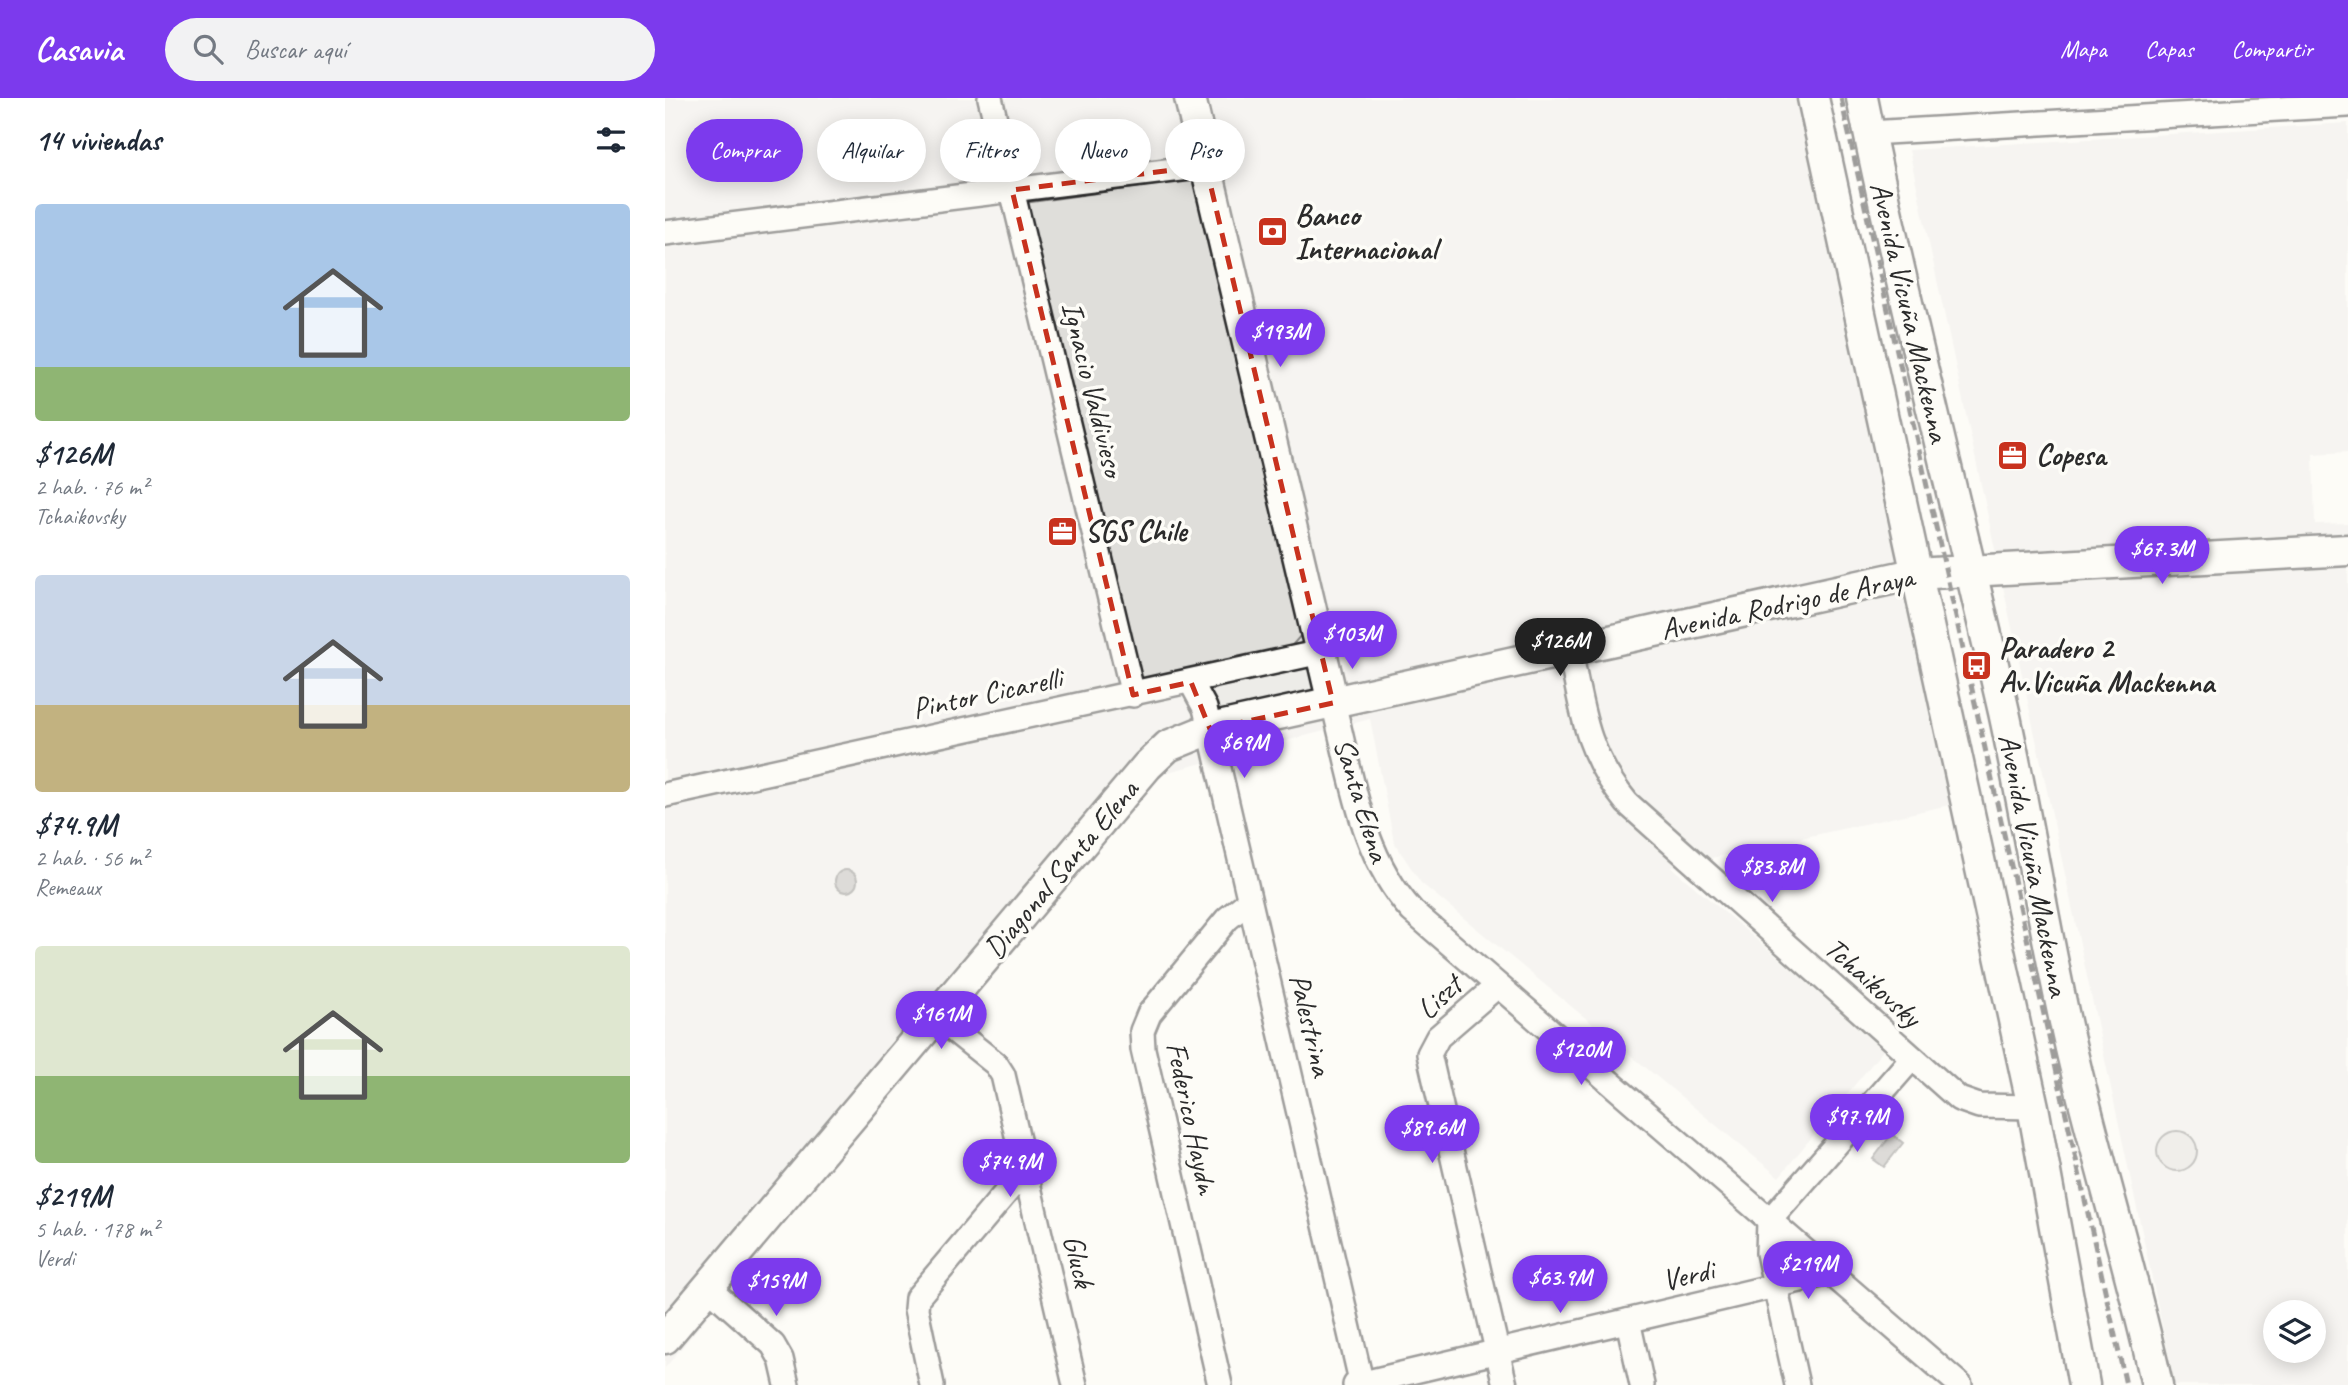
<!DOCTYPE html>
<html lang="es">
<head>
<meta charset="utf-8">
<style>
  :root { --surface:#fff; --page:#f2f2f3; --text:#1f2937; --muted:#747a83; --accent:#7c3aed }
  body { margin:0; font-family:Caveat,sans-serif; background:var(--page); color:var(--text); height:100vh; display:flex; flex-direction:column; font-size:26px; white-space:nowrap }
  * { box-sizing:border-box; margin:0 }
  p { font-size:23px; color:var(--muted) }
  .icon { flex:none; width:38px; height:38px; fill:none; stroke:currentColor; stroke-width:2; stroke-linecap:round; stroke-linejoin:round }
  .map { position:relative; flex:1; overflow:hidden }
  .sheet { display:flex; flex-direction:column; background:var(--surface); width:665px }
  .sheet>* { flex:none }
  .hud { position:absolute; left:21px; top:21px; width:665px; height:63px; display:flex; gap:14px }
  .tools { position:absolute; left:1598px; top:1202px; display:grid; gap:14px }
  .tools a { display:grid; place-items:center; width:63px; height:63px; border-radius:50%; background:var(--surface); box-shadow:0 4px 18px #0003; font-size:35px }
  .price { position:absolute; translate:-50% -60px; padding:0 16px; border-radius:24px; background:var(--accent); color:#fff; font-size:23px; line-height:46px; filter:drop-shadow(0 2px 4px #0008) }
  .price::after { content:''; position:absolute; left:50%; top:42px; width:21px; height:16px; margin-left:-10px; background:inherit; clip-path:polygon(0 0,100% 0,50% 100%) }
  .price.on { background:#222; color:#fff }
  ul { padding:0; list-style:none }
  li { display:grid; align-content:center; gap:14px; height:371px; padding:0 35px }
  li span { display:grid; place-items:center; height:217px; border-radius:7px; color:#555 }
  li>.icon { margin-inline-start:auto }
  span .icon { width:126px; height:126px; fill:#fffc; stroke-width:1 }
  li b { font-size:30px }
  h2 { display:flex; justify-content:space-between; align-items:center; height:84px; padding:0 35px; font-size:30px }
  .tag { padding:0 24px; border-radius:32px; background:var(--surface); box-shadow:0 4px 18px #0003; font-size:24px; line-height:63px }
  .tag.on { background:var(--accent); color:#fff }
  header { display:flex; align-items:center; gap:42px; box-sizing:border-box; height:98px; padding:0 35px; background:var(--accent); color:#fff }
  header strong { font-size:33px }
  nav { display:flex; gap:38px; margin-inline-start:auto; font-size:24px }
  .search { width:490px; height:63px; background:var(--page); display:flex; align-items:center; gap:18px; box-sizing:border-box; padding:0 24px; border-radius:38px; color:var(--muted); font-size:26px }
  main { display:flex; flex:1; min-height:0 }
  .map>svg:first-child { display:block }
  .built { fill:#edece8; fill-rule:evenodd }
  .green { fill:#dfdeda; stroke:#858482; stroke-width:2 }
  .water { fill:#b5b4b1; stroke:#7e7d7b; stroke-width:2 }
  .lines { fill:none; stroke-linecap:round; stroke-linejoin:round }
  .minor-casing { stroke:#2b2b2b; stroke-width:28 }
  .major-casing { stroke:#2b2b2b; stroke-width:35 }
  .minor { stroke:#fdfcf7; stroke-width:23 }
  .major { stroke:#fdfcf7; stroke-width:30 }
  .rail { stroke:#2b2b2b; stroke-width:5; stroke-dasharray:10 5; stroke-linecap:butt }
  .marked { fill:none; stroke:#c8321e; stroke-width:5; stroke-dasharray:14 9; stroke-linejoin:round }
  .labels { text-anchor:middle; stroke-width:7; stroke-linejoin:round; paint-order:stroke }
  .poi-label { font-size:30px; font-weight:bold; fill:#2b2b2b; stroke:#fdfcf7; text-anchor:start }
  .street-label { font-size:30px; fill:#2b2b2b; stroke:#fdfcf7 }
</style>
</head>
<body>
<header>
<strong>Casavia</strong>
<div class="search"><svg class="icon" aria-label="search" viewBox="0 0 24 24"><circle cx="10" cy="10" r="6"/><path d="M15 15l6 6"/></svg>Buscar aquí</div>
<nav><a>Mapa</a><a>Capas</a><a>Compartir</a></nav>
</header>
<main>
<section class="sheet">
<h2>14 viviendas<svg class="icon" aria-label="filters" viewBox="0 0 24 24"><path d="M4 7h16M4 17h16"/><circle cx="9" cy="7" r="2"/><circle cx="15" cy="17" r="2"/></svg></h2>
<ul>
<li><span style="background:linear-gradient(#a9c7e8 75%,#8fb573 0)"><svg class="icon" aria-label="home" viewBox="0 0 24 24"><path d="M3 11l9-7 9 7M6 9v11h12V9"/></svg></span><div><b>$126M</b><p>2 hab. · 76 m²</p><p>Tchaikovsky</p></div></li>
<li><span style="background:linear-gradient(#c9d6e8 60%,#c2b280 0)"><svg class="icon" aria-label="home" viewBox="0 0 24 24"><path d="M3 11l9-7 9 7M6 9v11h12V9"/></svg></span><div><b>$74.9M</b><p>2 hab. · 56 m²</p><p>Remeaux</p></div></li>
<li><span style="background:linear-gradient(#dfe7d0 60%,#8fb573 0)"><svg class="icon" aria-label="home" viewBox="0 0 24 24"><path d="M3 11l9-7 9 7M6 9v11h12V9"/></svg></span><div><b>$219M</b><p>5 hab. · 178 m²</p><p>Verdi</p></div></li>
</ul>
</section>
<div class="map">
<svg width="1683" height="1287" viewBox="0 0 1683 1287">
  <rect width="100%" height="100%" fill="#fdfcf7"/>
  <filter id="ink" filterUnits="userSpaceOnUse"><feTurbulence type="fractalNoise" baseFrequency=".0143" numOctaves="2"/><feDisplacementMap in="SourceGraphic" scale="14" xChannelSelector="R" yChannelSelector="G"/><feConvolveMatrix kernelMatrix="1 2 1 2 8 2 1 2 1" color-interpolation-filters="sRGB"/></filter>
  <g filter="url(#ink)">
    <g class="built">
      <path d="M 0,0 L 1130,0 L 1246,482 L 1293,705 L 1006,769 L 1220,950 L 1114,1079 L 756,785 L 729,744 L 705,621 L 488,678 L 0,1270 Z"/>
      <path d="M 1683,25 L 1683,354 L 1648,356 L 1650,426 L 1683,425 L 1683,1287 L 1510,1287 L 1244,52 ZM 1610,1214 L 1648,1214 L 1648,1253 L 1610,1253 Z"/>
    </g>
    <g class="green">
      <path d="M 533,81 L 638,535 L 623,552 L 476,584 L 359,105 Z"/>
      <circle cx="1512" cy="1053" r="20"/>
    </g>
    <g class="water">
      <circle cx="181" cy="783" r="11"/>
      <path d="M 1227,1036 L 1238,1045 L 1219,1069 L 1208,1061 Z"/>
    </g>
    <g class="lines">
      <defs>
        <g id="minor">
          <path d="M 325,0 L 468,597"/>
          <path d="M 1204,35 L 1683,7"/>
          <path d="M 0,135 L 541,68"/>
          <path d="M 905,552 C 917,613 921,655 962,705 L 1294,1001 L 1314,1008 L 1368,1009"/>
          <path d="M 526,584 L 540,610 L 697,1287"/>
          <path d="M 668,605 C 687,677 695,756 747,813 L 1295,1287"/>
          <path d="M 0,697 L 656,554"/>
          <path d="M 832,888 L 773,939 L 764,956 L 840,1287"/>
          <path d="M 272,919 L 331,966 L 338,977 L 410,1287"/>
          <path d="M 43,1189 L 108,1247 L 116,1261 L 122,1287"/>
          <path d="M 963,1223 L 977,1287"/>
          <path d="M 267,1287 L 251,1211 L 252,1200 L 360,1072"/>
          <path d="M 555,1287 L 478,951 L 477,933 L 484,916 L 562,821 L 584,803"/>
          <path d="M 690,1287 L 1165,1175"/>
          <path d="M 1132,1287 L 1103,1155 L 1104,1123 L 1247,960"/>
        </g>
        <g id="major">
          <path d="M 525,0 L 668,605"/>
          <path d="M 1148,0 L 1368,1009 L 1419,1287"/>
          <path d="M 1197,0 C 1239,206 1292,409 1339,614 C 1364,729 1381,845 1408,959 C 1434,1069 1468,1177 1492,1287"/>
          <path d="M 0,1240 L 482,668 L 503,648 L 545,631 L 1249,476 L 1683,452"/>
        </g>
      </defs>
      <use href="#minor" class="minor-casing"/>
      <use href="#major" class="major-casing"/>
      <use href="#minor" class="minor"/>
      <use href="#major" class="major"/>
      <path class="rail" d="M 1176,0 L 1461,1287"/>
    </g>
  </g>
  <path d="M0 0H1683V1287H0ZM 541,68 L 668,605 L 545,631 L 526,584 L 468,597 L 347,92 Z" fill="#fdfcf7" fill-opacity=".55" fill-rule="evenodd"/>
  <path class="marked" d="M 541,68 L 668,605 L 545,631 L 526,584 L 468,597 L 347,92 Z"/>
  <defs>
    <symbol id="bank-square" viewBox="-11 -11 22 22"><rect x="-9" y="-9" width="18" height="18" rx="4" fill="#c8321e" stroke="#fdfcf7"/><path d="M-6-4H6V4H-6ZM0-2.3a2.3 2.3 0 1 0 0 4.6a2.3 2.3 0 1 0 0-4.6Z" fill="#fff"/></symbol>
    <symbol id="office-square" viewBox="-11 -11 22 22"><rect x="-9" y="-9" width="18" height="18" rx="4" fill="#c8321e" stroke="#fdfcf7"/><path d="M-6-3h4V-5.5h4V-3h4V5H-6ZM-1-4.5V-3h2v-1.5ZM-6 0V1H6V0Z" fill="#fff"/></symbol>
    <symbol id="bus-square" viewBox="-11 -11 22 22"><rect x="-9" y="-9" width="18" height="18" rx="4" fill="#c8321e" stroke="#fdfcf7"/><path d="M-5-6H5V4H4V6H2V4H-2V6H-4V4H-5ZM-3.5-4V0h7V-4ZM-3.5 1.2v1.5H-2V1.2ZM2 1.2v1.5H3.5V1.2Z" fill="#fff"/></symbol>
  </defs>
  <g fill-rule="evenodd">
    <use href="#bank-square" x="590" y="116" width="35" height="35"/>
    <use href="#office-square" x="1330" y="340" width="35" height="35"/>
    <use href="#office-square" x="380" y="416" width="35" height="35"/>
    <use href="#bus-square" x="1294" y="550" width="35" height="35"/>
  </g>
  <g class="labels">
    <g class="poi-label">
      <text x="630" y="127">Banco<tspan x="630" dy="34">Internacional</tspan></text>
      <text x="1371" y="367">Copesa</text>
      <text x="420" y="443">SGS Chile</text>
      <text x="1334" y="560">Paradero 2<tspan x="1334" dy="34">Av.Vicuña Mackenna</tspan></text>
    </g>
    <g class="street-label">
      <text transform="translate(1245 214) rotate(77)" y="10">Avenida Vicuña Mackenna</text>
      <text transform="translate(428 291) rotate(76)" y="10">Ignacio Valdivieso</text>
      <text transform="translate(1122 505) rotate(-12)" y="10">Avenida Rodrigo de Araya</text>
      <text transform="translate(322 595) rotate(-12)" y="10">Pintor Cicarelli</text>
      <text transform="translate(697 702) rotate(73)" y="10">Santa Elena</text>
      <text transform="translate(1369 767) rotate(79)" y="10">Avenida Vicuña Mackenna</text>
      <text transform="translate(396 771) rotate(-50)" y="10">Diagonal Santa Elena</text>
      <text transform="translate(1208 884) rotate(42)" y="10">Tchaikovsky</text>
      <text transform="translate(774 899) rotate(-43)" y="10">Liszt</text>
      <text transform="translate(646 927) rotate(77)" y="10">Palestrina</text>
      <text transform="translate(527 1020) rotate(78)" y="10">Federico Haydn</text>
      <text transform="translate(414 1163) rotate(77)" y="10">Gluck</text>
      <text transform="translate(1023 1177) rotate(-13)" y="10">Verdi</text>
    </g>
  </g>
</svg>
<div class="tools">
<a><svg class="icon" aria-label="layers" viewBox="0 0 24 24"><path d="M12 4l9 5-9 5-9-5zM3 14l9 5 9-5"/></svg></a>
</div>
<b class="price" style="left:615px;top:271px">$193M</b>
<b class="price" style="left:1497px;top:488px">$67.3M</b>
<b class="price" style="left:687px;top:573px">$103M</b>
<b class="price on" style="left:895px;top:580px">$126M</b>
<b class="price" style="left:579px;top:682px">$69M</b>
<b class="price" style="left:1107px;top:806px">$83.8M</b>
<b class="price" style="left:276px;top:953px">$161M</b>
<b class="price" style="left:916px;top:989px">$120M</b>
<b class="price" style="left:1192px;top:1056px">$97.9M</b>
<b class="price" style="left:767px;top:1067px">$89.6M</b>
<b class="price" style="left:345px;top:1101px">$74.9M</b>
<b class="price" style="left:1143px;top:1203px">$219M</b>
<b class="price" style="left:895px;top:1217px">$63.9M</b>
<b class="price" style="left:111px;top:1220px">$159M</b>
<div class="hud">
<a class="tag on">Comprar</a>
<a class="tag">Alquilar</a>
<a class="tag">Filtros</a>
<a class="tag">Nuevo</a>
<a class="tag">Piso</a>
</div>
</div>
</main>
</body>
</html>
